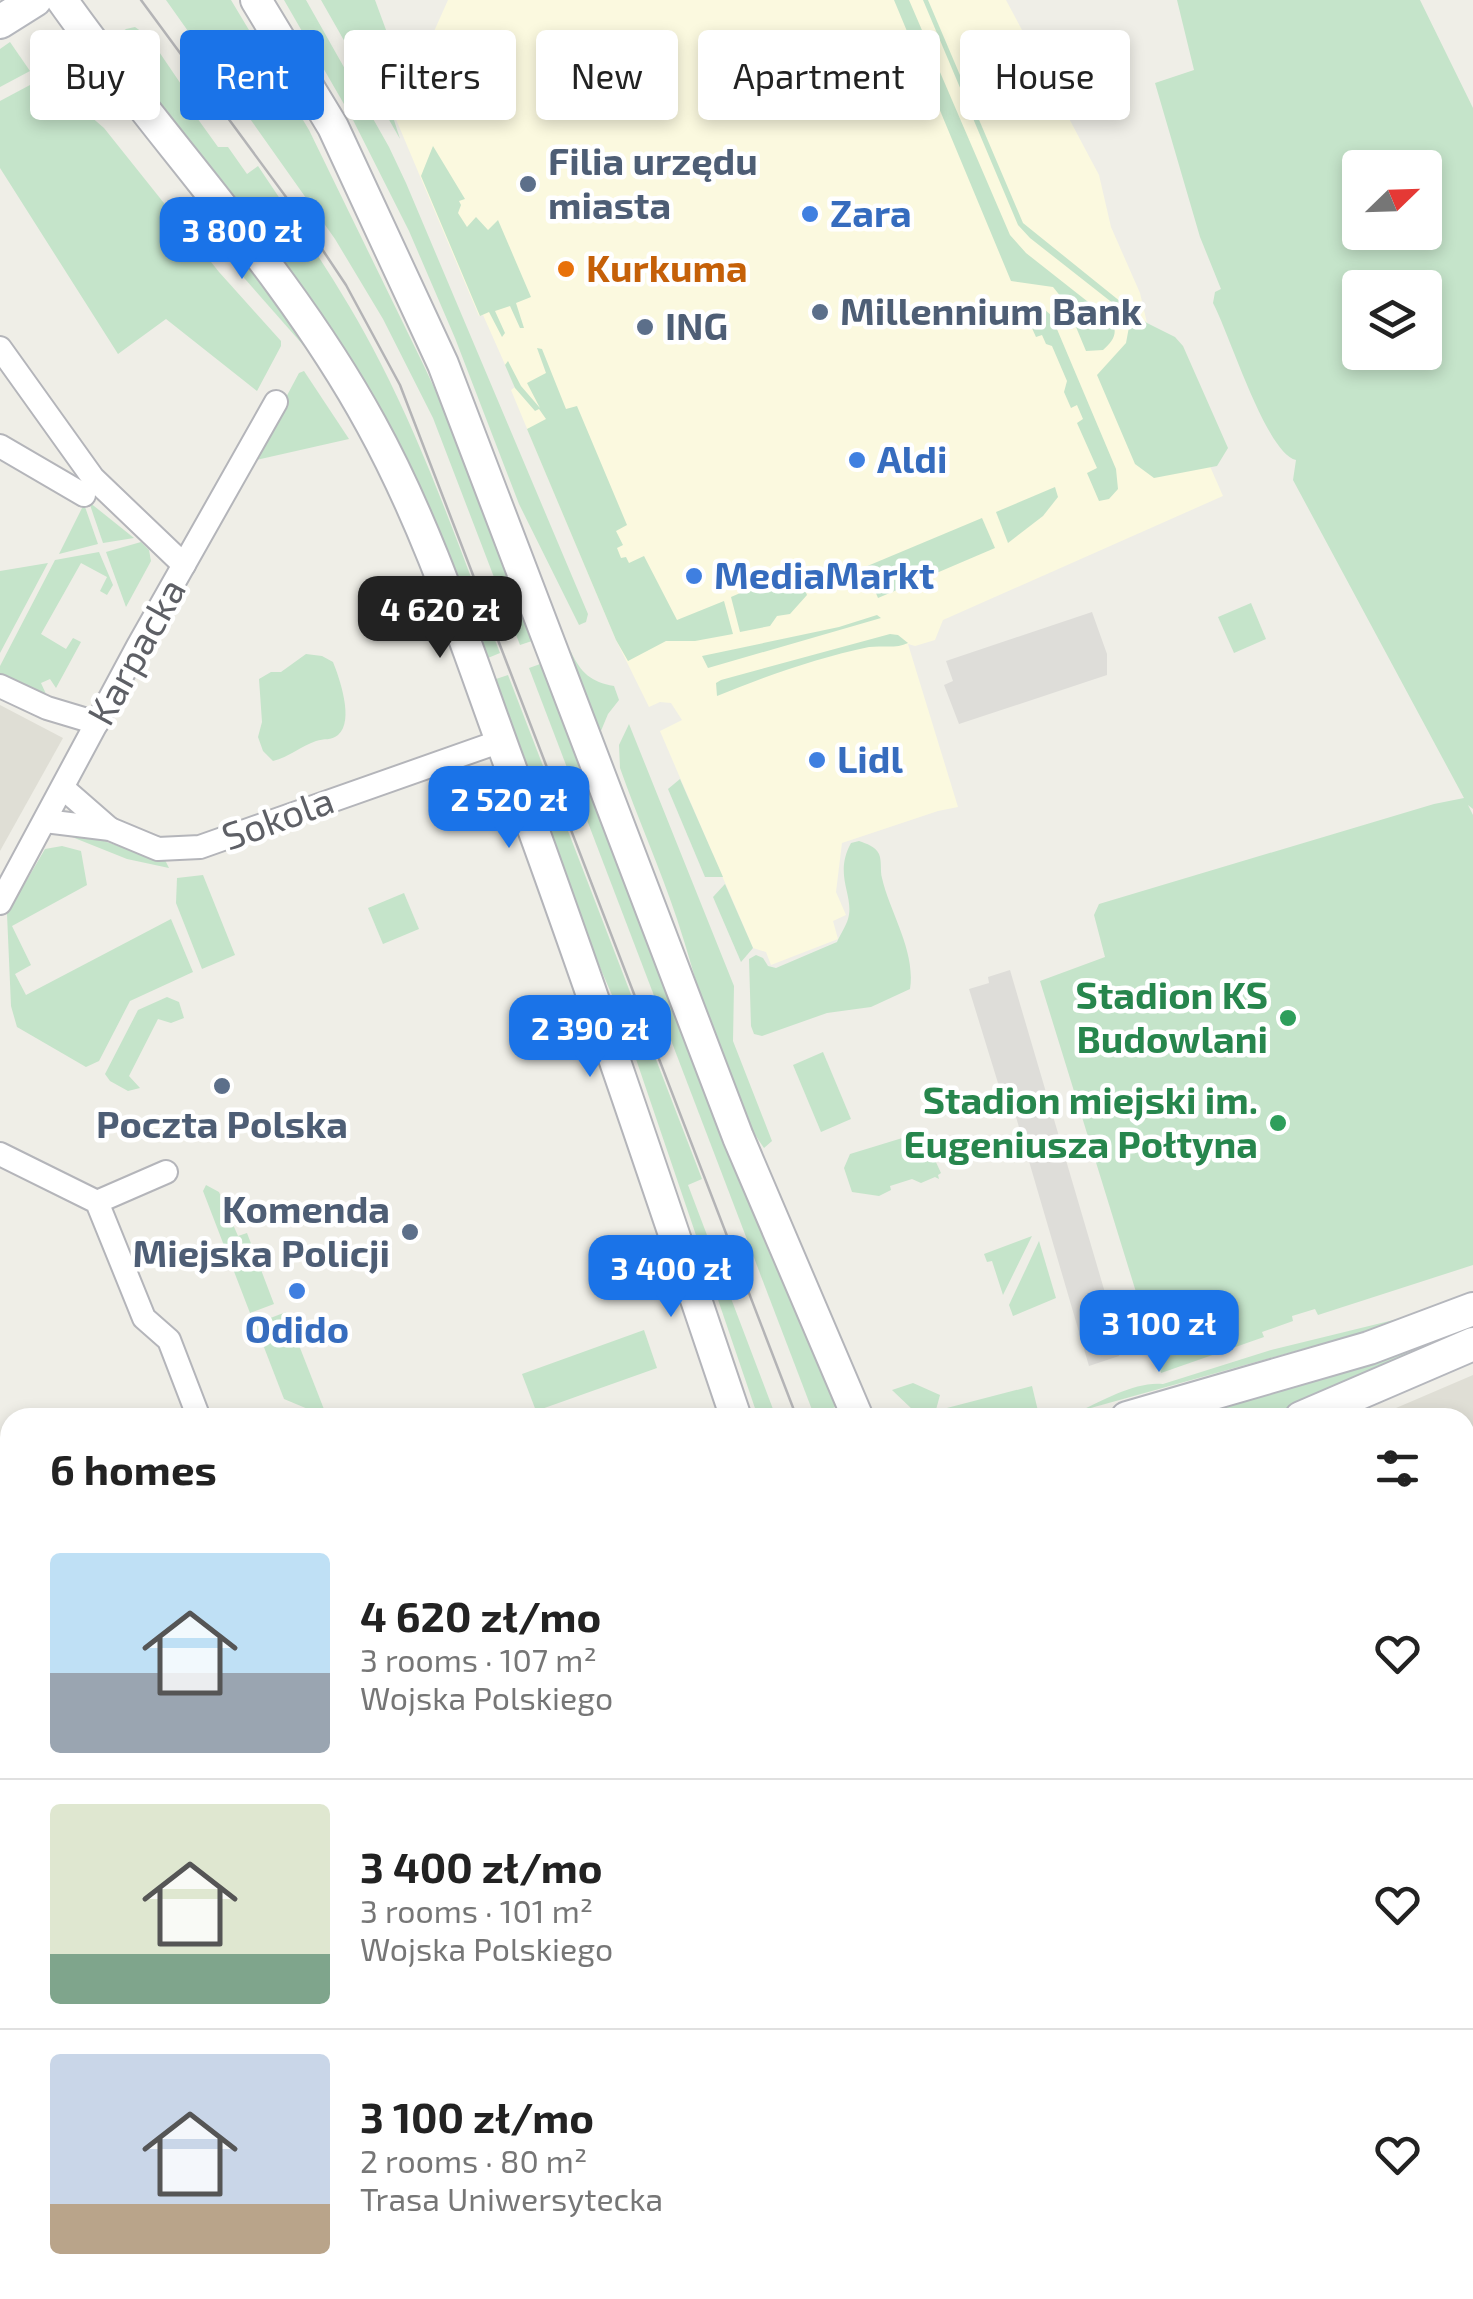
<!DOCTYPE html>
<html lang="en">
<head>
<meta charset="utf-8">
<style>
  :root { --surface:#fff; --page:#f6f6f6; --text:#222; --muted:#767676; --line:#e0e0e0; --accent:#1a73e8 }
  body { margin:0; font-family:"Exo 2",sans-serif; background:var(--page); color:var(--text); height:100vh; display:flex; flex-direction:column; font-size:38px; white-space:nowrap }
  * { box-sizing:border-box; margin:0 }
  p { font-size:32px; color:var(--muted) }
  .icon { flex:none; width:55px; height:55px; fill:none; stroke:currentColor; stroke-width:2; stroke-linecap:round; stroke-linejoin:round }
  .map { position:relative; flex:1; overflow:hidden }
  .panel { position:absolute; left:0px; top:1408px; width:1475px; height:892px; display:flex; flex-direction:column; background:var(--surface); border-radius:30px 30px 0 0; box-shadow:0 5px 15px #0003 }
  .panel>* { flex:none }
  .guide { position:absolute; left:30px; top:30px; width:1415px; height:90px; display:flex; gap:20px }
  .needle { width:65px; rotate:67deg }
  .tools { position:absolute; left:1342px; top:150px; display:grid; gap:20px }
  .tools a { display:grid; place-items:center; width:100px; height:100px; border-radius:10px; background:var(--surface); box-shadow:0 5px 15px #0003; font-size:50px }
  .price { position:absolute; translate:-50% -85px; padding:0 22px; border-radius:20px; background:var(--accent); color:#fff; font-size:32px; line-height:65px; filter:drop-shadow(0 2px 5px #0008) }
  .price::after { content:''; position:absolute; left:50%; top:60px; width:30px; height:22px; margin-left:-15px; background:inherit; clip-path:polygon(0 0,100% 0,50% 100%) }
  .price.current { background:#222; color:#fff }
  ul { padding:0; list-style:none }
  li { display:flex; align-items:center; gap:30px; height:250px; padding:0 50px }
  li+li { border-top:2px solid var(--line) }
  li span { display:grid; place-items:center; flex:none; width:280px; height:200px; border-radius:10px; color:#555 }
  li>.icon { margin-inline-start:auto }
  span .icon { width:120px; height:120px; fill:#fffc; stroke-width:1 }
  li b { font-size:42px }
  h2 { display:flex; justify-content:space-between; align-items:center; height:120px; padding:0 50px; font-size:42px }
  .chip { padding:0 35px; border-radius:10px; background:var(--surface); box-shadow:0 5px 15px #0003; font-size:35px; line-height:90px }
  .chip.current { background:var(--accent); color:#fff }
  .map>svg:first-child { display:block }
  .commercial { fill:#fbf9df }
  .industrial { fill:#deddd9 }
  .education { fill:#dfded5 }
  .green { fill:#c5e4ca; fill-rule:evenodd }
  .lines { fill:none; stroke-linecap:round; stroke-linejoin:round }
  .minor-casing { stroke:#b4b5ba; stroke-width:26 }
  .tertiary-casing { stroke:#b4b5ba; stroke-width:34 }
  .secondary-casing { stroke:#b5b7bd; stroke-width:36 }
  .minor { stroke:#fff; stroke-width:22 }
  .tertiary { stroke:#fff; stroke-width:30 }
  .secondary { stroke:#fff; stroke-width:32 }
  .tram { stroke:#b4b4b6; stroke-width:2.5 }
  .service-dot { fill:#5c6f8a; stroke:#fff; stroke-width:4 }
  .shop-dot { fill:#3f7fe0; stroke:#fff; stroke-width:4 }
  .food-dot { fill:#e8710a; stroke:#fff; stroke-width:4 }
  .leisure-dot { fill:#2e9e5b; stroke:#fff; stroke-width:4 }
  .labels { text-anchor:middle; stroke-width:9; stroke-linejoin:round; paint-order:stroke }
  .service-label { font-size:38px; font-weight:bold; fill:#4e5e75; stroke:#fff; text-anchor:start }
  .shop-label { font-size:38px; font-weight:bold; fill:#366cbe; stroke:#fff; text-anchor:start }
  .food-label { font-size:38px; font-weight:bold; fill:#c56008; stroke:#fff; text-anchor:start }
  .street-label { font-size:38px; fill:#5e6066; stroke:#fff }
  .leisure-label { font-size:38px; font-weight:bold; fill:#27864d; stroke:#fff; text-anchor:end }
</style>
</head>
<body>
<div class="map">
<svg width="1473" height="2299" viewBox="0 0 1473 2299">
  <rect width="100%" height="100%" fill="#efeee7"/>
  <path class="commercial" d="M 448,0 L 1006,0 L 1099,175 L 1111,227 L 1140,293 L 1147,323 L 1223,496 L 943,620 L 935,640 L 915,646 L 908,644 L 958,807 L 938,811 L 842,843 L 836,892 L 846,915 L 833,921 L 838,939 L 771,965 L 766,952 L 753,948 L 660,731 L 682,720 L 671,703 L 660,702 L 649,707 L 616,640 L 523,419 L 511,390 L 515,387 L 483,315 L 479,316 L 387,98 L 411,83 Z"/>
  <g class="industrial">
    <path d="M 1092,612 L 1107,654 L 1107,675 L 959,724 L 944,685 L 953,681 L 946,661 Z"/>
    <path d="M 1010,970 L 1121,1347 L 1119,1356 L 1089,1366 L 1011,1100 L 998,1083 L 969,989 L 989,983 L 988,977 Z"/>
  </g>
  <g class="education">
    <path d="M 0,705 L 63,738 L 0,851 Z"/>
    <path d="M 1473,1375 L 1473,1637 L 1465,1640 L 1465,1418 L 1375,1417 Z"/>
  </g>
  <g class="green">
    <path d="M 166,0 L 231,0 L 309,130 L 424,366 L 457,437 L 535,640 L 520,645 L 433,418 L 383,319 L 335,239 Z"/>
    <path d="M 284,0 L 306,0 L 389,147 L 406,183 L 588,614 L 586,622 L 579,625 L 519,504 L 455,338 L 409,231 L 352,118 Z"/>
    <path d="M 321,0 L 375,0 L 407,87 L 387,98 L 400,139 Z"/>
    <path d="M 894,0 L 909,0 L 1010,235 L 1026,253 L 1111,320 C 1119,333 1113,341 1103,350 L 1086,351 L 1066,303 L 1053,287 L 1011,281 Z"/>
    <path d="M 923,0 L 928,0 L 1023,223 L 1147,323 L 1175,337 L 1183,346 L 1228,448 L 1217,466 L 1154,478 L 1135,464 L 1097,375 L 1126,343 L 1129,327 L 1119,308 L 1030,238 L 1018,225 Z"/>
    <path d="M 1177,0 L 1420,0 L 1473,108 L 1473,809 L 1468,805 L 1473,815 L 1473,1265 L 1318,1315 L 1315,1309 L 1292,1316 L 1293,1321 L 1262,1332 L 1264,1337 L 1161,1373 L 1040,981 L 1105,957 L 1094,915 L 1099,904 L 1434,804 L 1464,798 L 1293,480 L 1296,460 C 1266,453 1230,335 1213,303 L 1215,292 L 1221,289 L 1200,237 L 1155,83 L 1194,70 ZM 1360,168 L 1425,168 L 1425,232 L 1360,232 ZM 1360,288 L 1425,288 L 1425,352 L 1360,352 Z"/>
    <path d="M 135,27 L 149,37 L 187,93 L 187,104 L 218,147 L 228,147 L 247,174 L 258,166 C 301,230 345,293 380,362 C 428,455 462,556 500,653 L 483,660 L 436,539 L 107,43 L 126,29 Z"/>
    <path d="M 461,37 L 436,120 C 426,91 440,68 451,41 Z"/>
    <path d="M 10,42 L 30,71 L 0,87 L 0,49 Z"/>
    <path d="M 45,77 L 104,128 L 219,272 L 281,341 L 281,346 L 257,391 L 166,319 L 118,354 L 0,168 L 0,101 Z"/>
    <path d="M 433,146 L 465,199 L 459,201 L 461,205 L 458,213 L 467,227 L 476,217 L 488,230 L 498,220 L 531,297 L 516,303 L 524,328 L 520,328 L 510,306 L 495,311 L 505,333 L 502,337 L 489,312 L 480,316 L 421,176 Z"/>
    <path d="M 211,223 C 253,259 284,305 311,354 L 202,230 Z"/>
    <path d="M 1029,308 L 1045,310 L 1051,315 L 1116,469 L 1118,489 L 1109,499 L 1099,501 L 1087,473 L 1097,468 L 1077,423 L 1083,419 L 1077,405 L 1071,408 L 1064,392 L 1067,381 L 1052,346 L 1046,344 L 1042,335 L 1036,337 L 1031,326 L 1026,328 L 1019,313 Z"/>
    <path d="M 537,348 L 542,349 L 566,409 L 577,406 L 627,525 L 616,531 L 623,545 L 617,548 L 621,558 L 626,557 L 629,563 L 644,556 L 677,620 L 724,601 L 733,634 L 695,641 L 666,641 L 628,661 L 616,640 L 527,429 L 546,419 L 539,409 L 535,411 L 515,388 L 505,365 L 508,361 L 521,386 L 540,408 L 527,383 L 546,373 Z"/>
    <path d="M 304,371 L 349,439 L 252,461 L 299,373 Z"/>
    <path d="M 1055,487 L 1058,497 L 1043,516 L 1008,543 L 996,512 Z"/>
    <path d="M 89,502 L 134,538 L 103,543 Z"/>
    <path d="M 84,504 L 98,544 L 59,554 Z"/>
    <path d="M 982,518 L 995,548 L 878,598 L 865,567 Z"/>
    <path d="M 141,542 L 149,550 L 151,561 L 126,607 L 106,552 Z"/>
    <path d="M 99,552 L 113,585 L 107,595 L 100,591 L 107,577 L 81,563 L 41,634 L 66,649 L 73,638 L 81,642 L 56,688 L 50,679 L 41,683 L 46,694 L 44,695 L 0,674 L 0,666 L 55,560 Z"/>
    <path d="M 48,563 L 0,653 L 0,571 Z"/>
    <path d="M 796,569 L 807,595 L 790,614 L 777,616 L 770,626 L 740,632 L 731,597 Z"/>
    <path d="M 1251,603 L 1266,639 L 1234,653 L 1218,617 Z"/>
    <path d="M 877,615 L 881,618 L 708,668 L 702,656 L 839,627 Z"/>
    <path d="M 890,634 L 898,635 L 908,643 C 896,649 882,645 869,647 C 817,658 766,676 717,696 L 716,683 L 721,680 Z"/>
    <path d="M 571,652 C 581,673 591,682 614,686 L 619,700 L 608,714 L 598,738 L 566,654 Z"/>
    <path d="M 306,654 L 322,656 L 333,662 C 339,677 355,721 338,735 C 331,741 324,738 316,741 C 301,746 289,757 273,761 L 263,751 L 258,737 L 262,722 L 259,679 L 271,672 L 281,672 Z"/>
    <path d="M 543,663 L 841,1405 L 814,1415 L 529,668 Z"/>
    <path d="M 508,675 L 702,1179 L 688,1185 L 776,1417 L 758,1417 L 622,1018 L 578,917 L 490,681 Z"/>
    <path d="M 629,724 L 734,986 L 733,1041 L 772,1141 L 764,1148 C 717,1080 703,996 677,919 C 660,868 638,819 620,768 L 619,745 Z"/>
    <path d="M 680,779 L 723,877 L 705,877 L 668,789 Z"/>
    <path d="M 67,835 C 105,835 128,854 165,860 L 169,868 L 127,859 Z"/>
    <path d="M 859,841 C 867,844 875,846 879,854 C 882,861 880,871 882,878 C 890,913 916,951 910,989 L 871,1007 L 827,1013 L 762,1036 L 754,1034 L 751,1026 L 749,959 L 756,955 L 763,958 L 768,966 L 776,968 L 837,942 C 840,935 846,926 848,919 C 855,896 833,876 851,843 Z"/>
    <path d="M 62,846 L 81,851 L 87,885 L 12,926 L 31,965 L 15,974 L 26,995 L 171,919 L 193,972 L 130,1001 L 99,1061 L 86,1067 L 17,1027 L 11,1006 L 7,914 L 45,849 Z"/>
    <path d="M 203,875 L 235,955 L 202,969 L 176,903 L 177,878 Z"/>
    <path d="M 725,884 L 753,948 L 741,962 L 713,897 Z"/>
    <path d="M 404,893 L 419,929 L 383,944 L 368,908 Z"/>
    <path d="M 167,997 L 179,1002 L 184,1018 L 171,1023 L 158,1019 L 129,1076 L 140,1088 L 128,1091 L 110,1081 L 105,1074 L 138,1010 Z"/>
    <path d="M 823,1052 L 851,1119 L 821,1132 L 793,1065 Z"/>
    <path d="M 922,1132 L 941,1173 L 938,1175 L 939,1179 L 935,1177 L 921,1183 L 912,1179 L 890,1186 L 891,1190 L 879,1196 L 852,1192 L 844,1168 L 850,1154 Z"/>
    <path d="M 206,1185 L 219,1192 L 238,1236 L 247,1233 L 274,1304 L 250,1313 L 203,1191 Z"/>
    <path d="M 1032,1236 L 1003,1295 L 992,1261 L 987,1262 L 984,1254 Z"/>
    <path d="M 1039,1241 L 1056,1298 L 1013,1316 L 1009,1305 Z"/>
    <path d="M 1473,1292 L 1473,1298 L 1346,1340 L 1310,1347 L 1080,1411 C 1103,1400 1137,1381 1163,1384 L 1271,1350 L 1414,1315 Z"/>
    <path d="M 286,1312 L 327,1417 L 284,1399 L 255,1324 Z"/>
    <path d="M 1473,1322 L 1473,1332 L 1271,1417 L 1187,1418 Z"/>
    <path d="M 644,1330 L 657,1368 L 536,1411 L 522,1374 Z"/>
    <path d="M 913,1383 L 940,1395 L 934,1417 L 913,1410 L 892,1390 Z"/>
    <path d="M 1032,1386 L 1038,1411 L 1005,1417 L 941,1417 L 943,1409 Z"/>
    <path d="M 10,1878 L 10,1990 L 0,1975 L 0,1881 Z"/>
  </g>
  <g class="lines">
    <defs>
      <g id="minor">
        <path d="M 0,348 L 93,478 L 184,565"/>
        <path d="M 0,446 L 84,495"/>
        <path d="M 0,686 L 47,708 L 97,723"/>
        <path d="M 63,788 L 110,829"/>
        <path d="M 45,821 L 110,829 L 158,849 L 200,847 L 501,741"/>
        <path d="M 0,903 L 138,646 L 276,402"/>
        <path d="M 0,1154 L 97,1202 L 144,1318 L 169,1340 L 199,1418"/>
        <path d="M 97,1202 L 166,1172"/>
        <path d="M 1465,1652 L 1473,1650"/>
        <path d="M 0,2008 L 10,2021 L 0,2027"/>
        <path d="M 1465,2107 L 1473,2105"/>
        <path d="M 252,2290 L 260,2299"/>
        <path d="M 471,2290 L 474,2299"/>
        <path d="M 729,2290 L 732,2299"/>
        <path d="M 1437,2290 L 1440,2299"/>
        <path d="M 22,2299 L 27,2290"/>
        <path d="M 872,2299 L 901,2290"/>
      </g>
      <g id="tertiary">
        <path d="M 62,0 C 163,143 287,270 371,424 C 430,531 467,649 509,763 C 589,980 662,1199 736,1418"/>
        <path d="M 256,0 L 333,127 L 443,364 L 738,1137 L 858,1418"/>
        <path d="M 1016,2290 L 1019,2299"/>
        <path d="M 1101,2290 L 1104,2299"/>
      </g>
      <g id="secondary">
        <path d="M 0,22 L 35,0"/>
        <path d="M 1127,1418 L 1369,1348 L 1473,1309"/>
        <path d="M 1301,1418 L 1473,1344"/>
        <path d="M 0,1799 L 10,1796"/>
        <path d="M 0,1842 L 10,1839"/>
      </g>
    </defs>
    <use href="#minor" class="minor-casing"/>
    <use href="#tertiary" class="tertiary-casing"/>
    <use href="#secondary" class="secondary-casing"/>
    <use href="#minor" class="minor"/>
    <use href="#tertiary" class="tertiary"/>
    <use href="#secondary" class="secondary"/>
    <g class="tram">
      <path d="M 141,0 L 300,216 L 346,285 L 400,385 L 797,1418"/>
      <path d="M 1050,2290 L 1053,2299"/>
    </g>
  </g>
  <g class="service-dot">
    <circle cx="528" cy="184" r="10"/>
    <circle cx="820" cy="312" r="10"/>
    <circle cx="645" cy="327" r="10"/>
    <circle cx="222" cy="1086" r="10"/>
    <circle cx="410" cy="1232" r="10"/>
  </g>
  <g class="shop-dot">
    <circle cx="810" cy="214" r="10"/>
    <circle cx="857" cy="460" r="10"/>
    <circle cx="694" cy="576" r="10"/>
    <circle cx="817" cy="760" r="10"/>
    <circle cx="297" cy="1291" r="10"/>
  </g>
  <circle class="food-dot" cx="566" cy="269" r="10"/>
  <g class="leisure-dot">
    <circle cx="1288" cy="1018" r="10"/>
    <circle cx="1278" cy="1123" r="10"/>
  </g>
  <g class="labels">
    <g class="service-label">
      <text x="548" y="175">Filia urzędu<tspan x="548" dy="44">miasta</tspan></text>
      <text x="840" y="325">Millennium Bank</text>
      <text x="665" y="340">ING</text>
      <text x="222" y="1138" text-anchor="middle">Poczta Polska</text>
      <text x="390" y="1223" text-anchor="end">Komenda<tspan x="390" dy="44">Miejska Policji</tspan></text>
    </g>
    <g class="shop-label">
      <text x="830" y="227">Zara</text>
      <text x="877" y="473">Aldi</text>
      <text x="714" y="589">MediaMarkt</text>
      <text x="837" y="773">Lidl</text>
      <text x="297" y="1343" text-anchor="middle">Odido</text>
    </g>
    <g class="food-label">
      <text x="586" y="282">Kurkuma</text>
    </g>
    <g class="street-label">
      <text transform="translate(137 652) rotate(-61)" y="13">Karpacka</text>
      <text transform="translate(278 819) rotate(-20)" y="13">Sokola</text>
    </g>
    <g class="leisure-label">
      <text x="1268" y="1009">Stadion KS<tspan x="1268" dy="44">Budowlani</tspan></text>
      <text x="1258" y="1114">Stadion miejski im.<tspan x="1258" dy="44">Eugeniusza Połtyna</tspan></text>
    </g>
  </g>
</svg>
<div class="tools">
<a><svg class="needle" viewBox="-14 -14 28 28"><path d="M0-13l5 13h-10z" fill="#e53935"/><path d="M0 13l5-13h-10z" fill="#767676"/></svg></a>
<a><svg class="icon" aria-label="layers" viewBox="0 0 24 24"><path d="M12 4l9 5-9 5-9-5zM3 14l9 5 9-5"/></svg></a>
</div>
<b class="price" style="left:242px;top:282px">3 800 zł</b>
<b class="price current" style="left:440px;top:661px">4 620 zł</b>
<b class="price" style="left:509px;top:851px">2 520 zł</b>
<b class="price" style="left:590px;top:1080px">2 390 zł</b>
<b class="price" style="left:671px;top:1320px">3 400 zł</b>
<b class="price" style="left:1159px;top:1375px">3 100 zł</b>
<div class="guide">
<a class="chip">Buy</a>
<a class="chip current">Rent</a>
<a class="chip">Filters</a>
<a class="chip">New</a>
<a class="chip">Apartment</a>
<a class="chip">House</a>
</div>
<section class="panel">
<h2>6 homes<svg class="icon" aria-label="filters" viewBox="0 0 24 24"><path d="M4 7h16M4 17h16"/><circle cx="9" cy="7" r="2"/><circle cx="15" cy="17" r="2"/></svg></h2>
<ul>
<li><span style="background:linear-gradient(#bfe0f5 60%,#9aa5b1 0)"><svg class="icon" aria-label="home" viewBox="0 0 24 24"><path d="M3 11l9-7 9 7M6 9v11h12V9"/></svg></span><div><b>4 620 zł/mo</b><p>3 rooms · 107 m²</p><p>Wojska Polskiego</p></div><svg class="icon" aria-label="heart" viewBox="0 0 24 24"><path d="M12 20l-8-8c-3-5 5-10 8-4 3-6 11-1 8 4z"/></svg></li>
<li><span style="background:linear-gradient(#dfe7d0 75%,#7fa58c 0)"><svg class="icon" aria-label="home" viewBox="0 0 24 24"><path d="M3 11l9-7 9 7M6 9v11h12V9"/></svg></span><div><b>3 400 zł/mo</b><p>3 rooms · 101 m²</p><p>Wojska Polskiego</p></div><svg class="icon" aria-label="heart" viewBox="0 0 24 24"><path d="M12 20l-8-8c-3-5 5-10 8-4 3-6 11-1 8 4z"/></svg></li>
<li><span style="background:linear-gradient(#c9d6e8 75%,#b9a48a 0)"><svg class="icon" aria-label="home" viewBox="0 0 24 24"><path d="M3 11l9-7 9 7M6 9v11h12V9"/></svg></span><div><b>3 100 zł/mo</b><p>2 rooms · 80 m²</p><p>Trasa Uniwersytecka</p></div><svg class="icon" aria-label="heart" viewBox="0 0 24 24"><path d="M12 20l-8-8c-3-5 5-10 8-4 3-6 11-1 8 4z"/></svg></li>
</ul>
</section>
</div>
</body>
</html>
